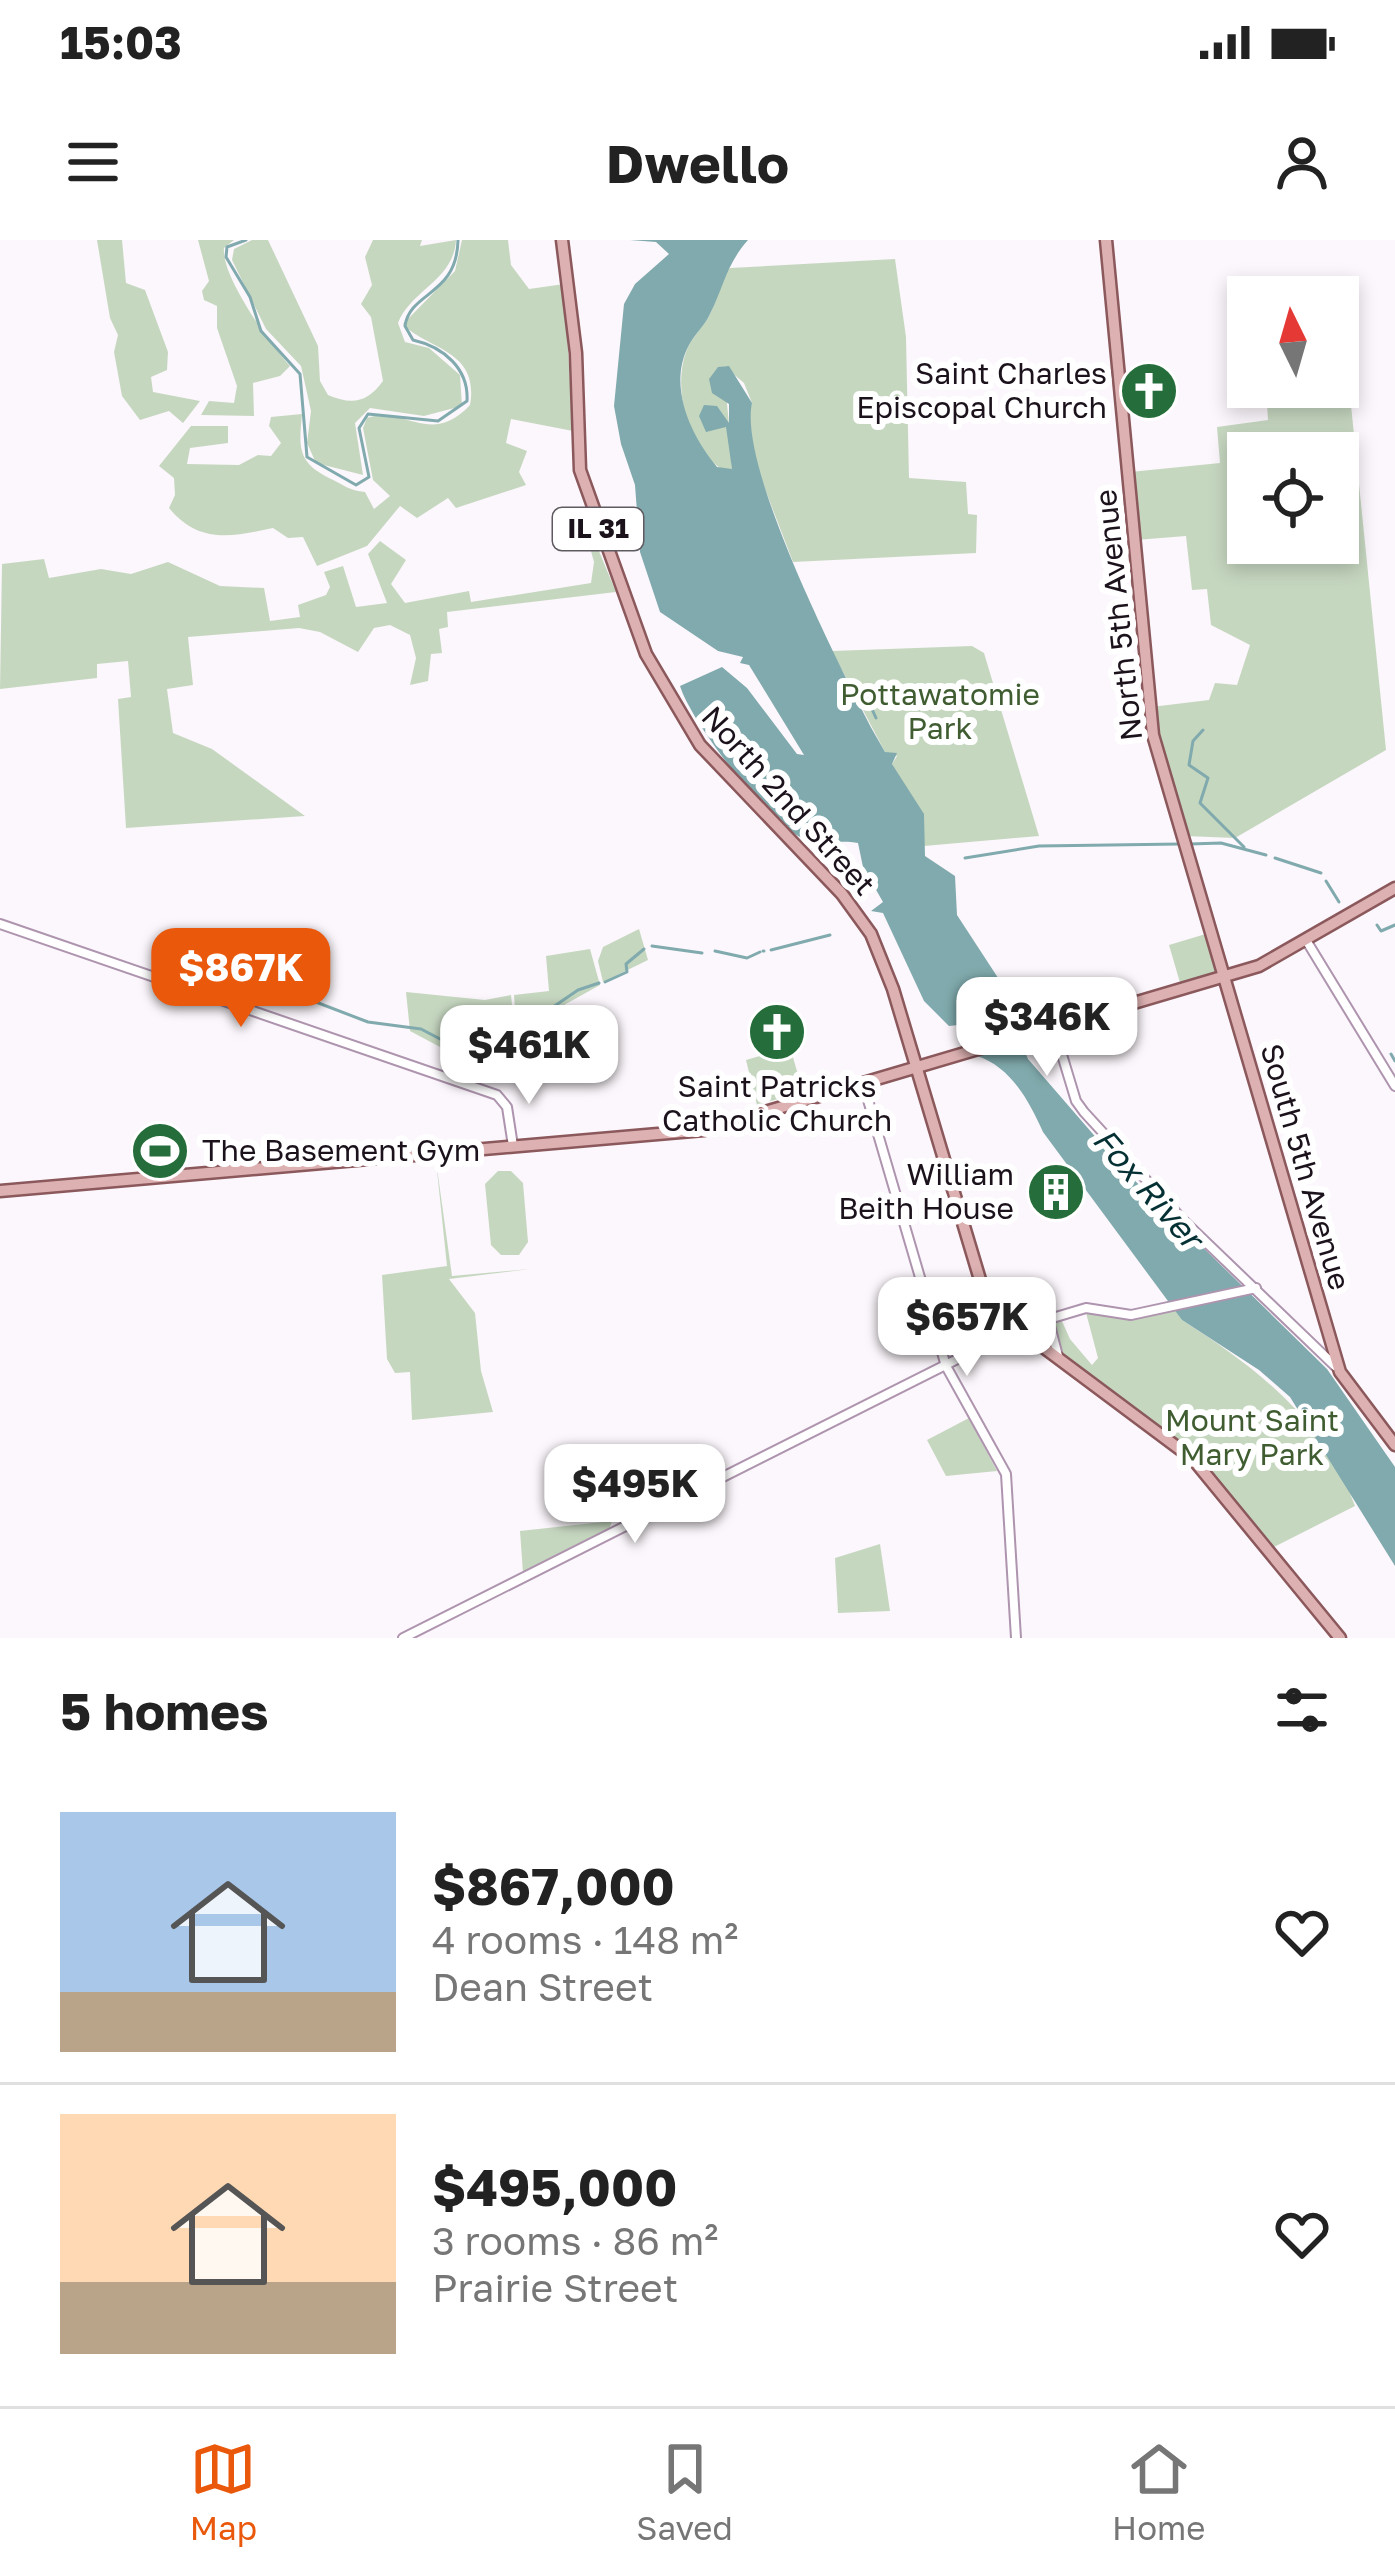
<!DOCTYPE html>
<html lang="en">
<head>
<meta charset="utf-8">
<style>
  :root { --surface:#fff; --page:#f6f6f6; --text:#222; --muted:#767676; --line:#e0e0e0; --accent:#ea580c }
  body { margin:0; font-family:"Golos Text",sans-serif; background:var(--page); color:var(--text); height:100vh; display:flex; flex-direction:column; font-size:45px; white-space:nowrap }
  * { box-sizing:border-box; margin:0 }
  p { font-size:39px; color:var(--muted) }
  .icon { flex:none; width:66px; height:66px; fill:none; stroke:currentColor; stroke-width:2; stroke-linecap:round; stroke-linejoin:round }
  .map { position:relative; height:1398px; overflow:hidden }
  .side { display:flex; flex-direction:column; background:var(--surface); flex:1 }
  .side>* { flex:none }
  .needle { width:78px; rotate:355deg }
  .fabs { position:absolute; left:1227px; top:36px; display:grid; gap:24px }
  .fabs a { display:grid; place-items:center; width:132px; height:132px; border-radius:0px; background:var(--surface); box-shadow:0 6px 18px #0003; font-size:60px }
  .price { position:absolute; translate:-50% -102px; padding:0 27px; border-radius:24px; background:#fff; color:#222; font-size:39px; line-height:78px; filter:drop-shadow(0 3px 6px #0008) }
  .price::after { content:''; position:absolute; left:50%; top:72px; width:36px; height:27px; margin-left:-18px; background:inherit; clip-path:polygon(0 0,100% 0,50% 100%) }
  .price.active { background:var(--accent); color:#fff }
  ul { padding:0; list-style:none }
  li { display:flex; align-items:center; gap:36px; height:300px; padding:0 60px }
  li+li { border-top:3px solid var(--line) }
  li span { display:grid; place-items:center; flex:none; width:336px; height:240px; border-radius:0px; color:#555 }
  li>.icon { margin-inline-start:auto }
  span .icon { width:144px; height:144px; fill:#fffc; stroke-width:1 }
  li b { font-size:51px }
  h2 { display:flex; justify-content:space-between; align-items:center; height:144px; padding:0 60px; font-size:51px }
  .status { display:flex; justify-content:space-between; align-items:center; height:84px; padding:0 60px; background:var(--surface); direction:ltr }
  .status svg { height:33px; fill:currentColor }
  header { display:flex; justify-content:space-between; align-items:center; height:156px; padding:0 60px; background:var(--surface); font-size:54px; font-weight:700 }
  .tab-bar { display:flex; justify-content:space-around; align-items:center; height:168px; border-top:3px solid var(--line); background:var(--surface); font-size:33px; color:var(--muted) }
  .tab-bar a { display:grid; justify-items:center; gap:6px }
  .tab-bar .active { color:var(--accent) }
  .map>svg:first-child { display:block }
  .green { fill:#c6d7c0; fill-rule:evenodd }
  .water { fill:#80aaad }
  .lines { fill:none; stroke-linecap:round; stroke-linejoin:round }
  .stream { stroke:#80aaad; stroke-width:3 }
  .minor-casing { stroke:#ae94ae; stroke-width:12 }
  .major-casing { stroke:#8b585c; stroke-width:15 }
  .minor { stroke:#fff; stroke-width:8 }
  .major { stroke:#ddb1b2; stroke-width:10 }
  .labels { text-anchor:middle; stroke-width:12; stroke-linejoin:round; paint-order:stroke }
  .shield { fill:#fff; stroke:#5f5960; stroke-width:3 }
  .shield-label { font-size:27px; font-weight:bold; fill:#1b121c }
  .poi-label { font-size:30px; fill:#1b121c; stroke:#fff; text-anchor:end }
  .street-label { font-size:30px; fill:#1b121c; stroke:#fff }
  .park-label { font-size:30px; fill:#405d32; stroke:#fff }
  .water-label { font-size:33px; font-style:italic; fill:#053134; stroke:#fff }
</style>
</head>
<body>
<div class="status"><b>15:03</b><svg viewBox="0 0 49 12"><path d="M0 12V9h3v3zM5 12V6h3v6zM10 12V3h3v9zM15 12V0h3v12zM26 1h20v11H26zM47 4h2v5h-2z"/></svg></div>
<header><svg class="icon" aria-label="menu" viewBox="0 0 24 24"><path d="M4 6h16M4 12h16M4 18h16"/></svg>Dwello<svg class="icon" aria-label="person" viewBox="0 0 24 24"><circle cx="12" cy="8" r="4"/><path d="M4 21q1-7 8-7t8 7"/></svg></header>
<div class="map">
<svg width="1395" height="1398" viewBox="0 0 1395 1398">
  <rect width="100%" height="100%" fill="#fcf7fc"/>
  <g class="green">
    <path d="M 97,0 L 122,0 L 126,43 L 145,50 L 168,112 L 167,130 L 151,137 L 153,152 L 200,161 L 183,183 L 169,171 L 140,180 L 122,156 L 114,112 L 118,95 L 110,78 Z"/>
    <path d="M 198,0 L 234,0 L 224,8 C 221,36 270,104 290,126 L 280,136 L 253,143 L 254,176 L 201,175 L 209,161 L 234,163 L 237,146 L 217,88 L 217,66 L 204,60 L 202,51 L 209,41 Z"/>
    <path d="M 252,0 L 268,0 L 318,106 L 320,141 L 328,155 C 352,165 367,163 383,141 L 371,77 L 361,64 L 372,45 L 365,17 L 373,0 L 422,0 L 420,6 L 456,0 C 454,40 411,50 398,83 L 405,102 L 429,108 L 460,135 L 462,166 L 424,176 L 370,168 L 355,183 L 363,235 L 316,223 L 307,203 L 311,171 L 301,126 L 266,89 L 232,20 L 234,9 Z"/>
    <path d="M 462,0 L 508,0 L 511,25 L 529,49 L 564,44 L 573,191 L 511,179 L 506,203 L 527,211 L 519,232 L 526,245 L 456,268 L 448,258 L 417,278 L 400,266 L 367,306 L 317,326 L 303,297 L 288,298 L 273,288 C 231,297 199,304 169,268 L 175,255 L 174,238 L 159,226 L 191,186 L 228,186 L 228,203 L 190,208 L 187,224 L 239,225 L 258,215 L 271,216 L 281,203 L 269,186 L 271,177 L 302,174 C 299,207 297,222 329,238 C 342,244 350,251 365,252 L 374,269 L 390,256 L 373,240 L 363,188 L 367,178 C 403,164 430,208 470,165 C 480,109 425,109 403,84 L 455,31 Z"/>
    <path d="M 895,19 L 906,97 L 909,238 L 966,242 L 968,274 L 977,275 L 976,313 L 793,322 L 760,236 L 747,179 L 752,163 L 744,143 L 724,126 C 726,164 731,191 732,229 L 727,232 C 689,213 672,151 686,112 C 691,97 705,86 711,72 C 718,56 718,40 730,28 Z"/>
    <path d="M 1338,101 L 1345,106 L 1386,510 L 1235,598 L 1185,596 L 1151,467 L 1209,460 L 1215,443 L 1237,445 L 1250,405 L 1211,385 L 1207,349 L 1192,350 L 1186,296 L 1136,300 L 1130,232 L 1220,223 L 1217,187 L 1268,180 L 1266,147 L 1338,147 ZM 1248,213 L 1338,213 L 1338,303 L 1248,303 Z"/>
    <path d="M 591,292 L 616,352 L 447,372 L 448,387 L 439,389 L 442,413 L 431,414 L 428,441 L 410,445 L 416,418 L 410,395 L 390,385 L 374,388 L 358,412 L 320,392 L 299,388 L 188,397 L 193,445 L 167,449 L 173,493 L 212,509 L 305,576 L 126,588 L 118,459 L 131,457 L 128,421 L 97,424 L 97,438 L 0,449 L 2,324 L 44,319 L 49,338 L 101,329 L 131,334 L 168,322 L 220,346 L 264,348 L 270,381 L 300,377 L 298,365 L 326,355 L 330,347 L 324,332 L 343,326 L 356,367 L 387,363 L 368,314 L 380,301 L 406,320 L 391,344 L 405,363 L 469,351 L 471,362 L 591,343 L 594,322 L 586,293 Z"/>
    <path d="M 972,406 L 984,413 L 1039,596 L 924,606 L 892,524 L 897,516 L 885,512 L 832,411 Z"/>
    <path d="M 639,689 L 648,720 L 603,742 L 598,721 L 603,707 Z"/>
    <path d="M 1209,693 L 1221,733 L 1181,746 L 1169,705 Z"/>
    <path d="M 590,709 L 600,745 L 555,770 L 559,784 L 517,797 L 514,755 L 549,751 L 546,716 Z"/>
    <path d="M 406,752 L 485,760 L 511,755 L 512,765 L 486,768 L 489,807 L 457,816 L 410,791 Z"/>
    <path d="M 790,807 L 803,852 L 757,865 L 746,820 Z"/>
    <path d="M 436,921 L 452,1036 L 530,1029 L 449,1039 L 475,1073 L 481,1131 L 493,1172 L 412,1180 L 410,1132 L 395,1133 L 387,1119 L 382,1035 L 447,1026 Z"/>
    <path d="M 498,931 L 511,931 L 523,943 L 528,1002 L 519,1015 L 501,1015 L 491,1005 L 485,944 Z"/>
    <path d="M 1174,1067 L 1182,1080 C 1258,1129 1323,1178 1355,1266 L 1272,1308 L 1228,1255 L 1060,1111 L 1055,1081 L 1061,1079 L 1070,1099 L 1092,1125 L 1098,1118 L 1085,1069 L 1122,1077 Z"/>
    <path d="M 969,1178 L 997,1231 L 946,1236 L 927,1200 Z"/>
    <path d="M 612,1281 L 609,1290 L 523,1333 L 520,1291 Z"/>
    <path d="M 880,1304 L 890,1371 L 838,1373 L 835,1318 Z"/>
  </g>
  <path class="water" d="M 630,0 L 748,0 C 726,25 724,46 710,74 C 705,85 695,94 689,105 C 667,146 691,196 717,227 L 732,229 L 726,187 L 706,192 L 699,176 L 704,165 L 717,166 L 729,183 L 729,164 L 712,153 L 709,139 L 718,127 L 729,126 L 752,163 C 738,227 839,425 873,491 L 885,512 L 897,513 L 892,524 L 924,574 L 925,616 L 955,636 L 957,675 L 1004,747 L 1003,763 L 1028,819 L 1125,931 L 1327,1129 L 1395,1227 L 1395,1326 L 1290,1157 L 1259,1130 L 1182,1080 L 1043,892 C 1029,861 1011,827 977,816 L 972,802 L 964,804 L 958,785 L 949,786 L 924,761 L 883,673 L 871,671 L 883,662 L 863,627 L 858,603 C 841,599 818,606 802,598 C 767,581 691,482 680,446 L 722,427 L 747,448 L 797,514 L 804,515 L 749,425 L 740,423 L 743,417 L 718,411 L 660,372 L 640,312 L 635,245 L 621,204 L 614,166 L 624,64 L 635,44 L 669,14 L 656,2 Z"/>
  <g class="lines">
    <g class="stream">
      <path d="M 246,0 L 227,7 L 226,17 L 250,57 L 261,91 L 300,134 L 307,217 L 356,245 L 369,237 L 359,188 L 368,174 L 438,181 L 467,161 C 469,129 444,107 413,100 L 405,86 C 410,51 457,56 458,0"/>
      <path d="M 867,458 L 876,478"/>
      <path d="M 1203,490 L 1193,501 L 1189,525 L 1208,538 L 1200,563 L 1244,607"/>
      <path d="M 1190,604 L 1221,603 L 1266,615"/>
      <path d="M 965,618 L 1039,606 L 1180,604"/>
      <path d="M 1275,618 L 1321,633"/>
      <path d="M 1326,641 L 1339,662"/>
      <path d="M 1377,685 L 1381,691 L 1395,685"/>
      <path d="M 652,706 L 702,713"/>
      <path d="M 771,710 L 830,695"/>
      <path d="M 715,711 L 747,718 L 760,712"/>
      <path d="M 763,711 L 764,711"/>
      <path d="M 605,742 L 627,732 L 626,724 L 644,709"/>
      <path d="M 287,751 L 368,782 L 421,789 L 463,811 L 512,796"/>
      <path d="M 518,791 L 578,750 L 599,743"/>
      <path d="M 1391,814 L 1395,821"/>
    </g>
    <defs>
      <g id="minor">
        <path d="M 0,684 L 497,855 L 507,867 L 513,906"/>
        <path d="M 1306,700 L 1395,846"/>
        <path d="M 1053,785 L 1076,861 L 1084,872 L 1183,980 L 1335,1126"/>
        <path d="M 863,843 L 946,1126 L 1006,1234 L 1016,1398"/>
        <path d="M 1048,1078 L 1058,1116"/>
        <path d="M 403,1398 L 1019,1088 L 1086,1068 L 1131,1075 L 1256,1048"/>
      </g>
      <g id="major">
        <path d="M 562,0 L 576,113 L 580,230 L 646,414 L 700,505 L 842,654 L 871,694 L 893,749 L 984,1053 L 1035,1101 L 1193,1219 L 1340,1398"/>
        <path d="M 1106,0 L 1153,495 L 1340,1132 L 1395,1205"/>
        <path d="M 0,951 L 704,890 L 1259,726 L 1395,648"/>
      </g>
    </defs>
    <use href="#minor" class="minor-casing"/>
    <use href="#major" class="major-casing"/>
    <use href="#minor" class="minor"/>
    <use href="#major" class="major"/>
  </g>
  <defs>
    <symbol id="church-disc" viewBox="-11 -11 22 22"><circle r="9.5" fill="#256d3a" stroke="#fff"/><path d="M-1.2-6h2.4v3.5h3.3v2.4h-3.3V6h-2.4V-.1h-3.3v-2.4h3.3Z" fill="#fff"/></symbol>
    <symbol id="stadium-disc" viewBox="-11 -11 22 22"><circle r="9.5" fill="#256d3a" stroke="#fff"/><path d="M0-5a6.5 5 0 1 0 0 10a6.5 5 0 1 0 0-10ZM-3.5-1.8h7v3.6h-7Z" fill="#fff"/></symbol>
    <symbol id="building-disc" viewBox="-11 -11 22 22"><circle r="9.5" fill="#256d3a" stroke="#fff"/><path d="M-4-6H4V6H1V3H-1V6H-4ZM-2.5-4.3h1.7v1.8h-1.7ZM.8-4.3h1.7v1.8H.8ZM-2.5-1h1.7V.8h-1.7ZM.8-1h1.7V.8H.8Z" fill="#fff"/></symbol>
  </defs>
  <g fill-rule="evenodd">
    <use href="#church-disc" x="1116" y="118" width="66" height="66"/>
    <use href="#church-disc" x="744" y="759" width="66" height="66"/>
    <use href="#stadium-disc" x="127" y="878" width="66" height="66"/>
    <use href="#building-disc" x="1023" y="919" width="66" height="66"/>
  </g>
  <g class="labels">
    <rect class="shield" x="553" y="268" width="90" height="42" rx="9"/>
    <g class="shield-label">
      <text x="598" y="298">IL 31</text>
    </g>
    <g class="poi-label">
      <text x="1107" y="144">Saint Charles<tspan x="1107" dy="34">Episcopal Church</tspan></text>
      <text x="777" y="857" text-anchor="middle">Saint Patricks<tspan x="777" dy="34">Catholic Church</tspan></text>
      <text x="202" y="921" text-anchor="start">The Basement Gym</text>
      <text x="1014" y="945">William<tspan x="1014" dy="34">Beith House</tspan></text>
    </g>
    <g class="street-label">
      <text transform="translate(1119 375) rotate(-96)" y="10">North 5th Avenue</text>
      <text transform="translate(788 561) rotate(48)" y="10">North 2nd Street</text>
      <text transform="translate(1305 927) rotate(74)" y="10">South 5th Avenue</text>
    </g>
    <g class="park-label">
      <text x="940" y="465">Pottawatomie<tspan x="940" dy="34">Park</tspan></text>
      <text x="1252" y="1191">Mount Saint<tspan x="1252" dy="34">Mary Park</tspan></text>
    </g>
    <g class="water-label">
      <text transform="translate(1148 948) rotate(49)" y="12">Fox River</text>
    </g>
  </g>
</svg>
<div class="fabs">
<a><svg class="needle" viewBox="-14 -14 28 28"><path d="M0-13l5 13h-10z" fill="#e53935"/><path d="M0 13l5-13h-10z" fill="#767676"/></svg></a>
<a><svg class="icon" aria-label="locate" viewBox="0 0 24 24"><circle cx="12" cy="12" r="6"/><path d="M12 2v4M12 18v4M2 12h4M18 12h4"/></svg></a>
</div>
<b class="price active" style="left:241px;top:790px">$867K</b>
<b class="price" style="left:1047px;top:839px">$346K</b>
<b class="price" style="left:529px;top:867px">$461K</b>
<b class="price" style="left:967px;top:1139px">$657K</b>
<b class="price" style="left:635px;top:1306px">$495K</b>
</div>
<section class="side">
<h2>5 homes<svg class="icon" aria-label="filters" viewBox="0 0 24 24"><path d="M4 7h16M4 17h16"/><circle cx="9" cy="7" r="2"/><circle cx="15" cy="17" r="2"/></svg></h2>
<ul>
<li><span style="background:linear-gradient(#a9c7e8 75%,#b9a48a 0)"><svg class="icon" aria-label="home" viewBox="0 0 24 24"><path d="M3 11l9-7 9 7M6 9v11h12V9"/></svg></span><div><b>$867,000</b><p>4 rooms · 148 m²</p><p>Dean Street</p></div><svg class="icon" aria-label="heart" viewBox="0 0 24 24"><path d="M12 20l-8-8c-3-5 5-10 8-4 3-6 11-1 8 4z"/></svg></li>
<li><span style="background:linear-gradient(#ffd9b3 70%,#b9a48a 0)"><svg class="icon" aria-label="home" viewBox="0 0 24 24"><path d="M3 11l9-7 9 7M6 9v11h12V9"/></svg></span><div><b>$495,000</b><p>3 rooms · 86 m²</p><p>Prairie Street</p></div><svg class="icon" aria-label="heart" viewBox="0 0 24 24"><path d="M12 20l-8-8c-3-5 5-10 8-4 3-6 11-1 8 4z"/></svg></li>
</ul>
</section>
<nav class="tab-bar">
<a class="active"><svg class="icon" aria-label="map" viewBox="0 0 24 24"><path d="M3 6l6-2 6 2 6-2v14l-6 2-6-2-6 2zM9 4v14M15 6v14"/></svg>Map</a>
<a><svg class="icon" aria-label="saved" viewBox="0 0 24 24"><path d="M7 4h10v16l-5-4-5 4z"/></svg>Saved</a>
<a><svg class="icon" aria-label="home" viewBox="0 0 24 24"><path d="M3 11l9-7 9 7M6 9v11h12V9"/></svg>Home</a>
</nav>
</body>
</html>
